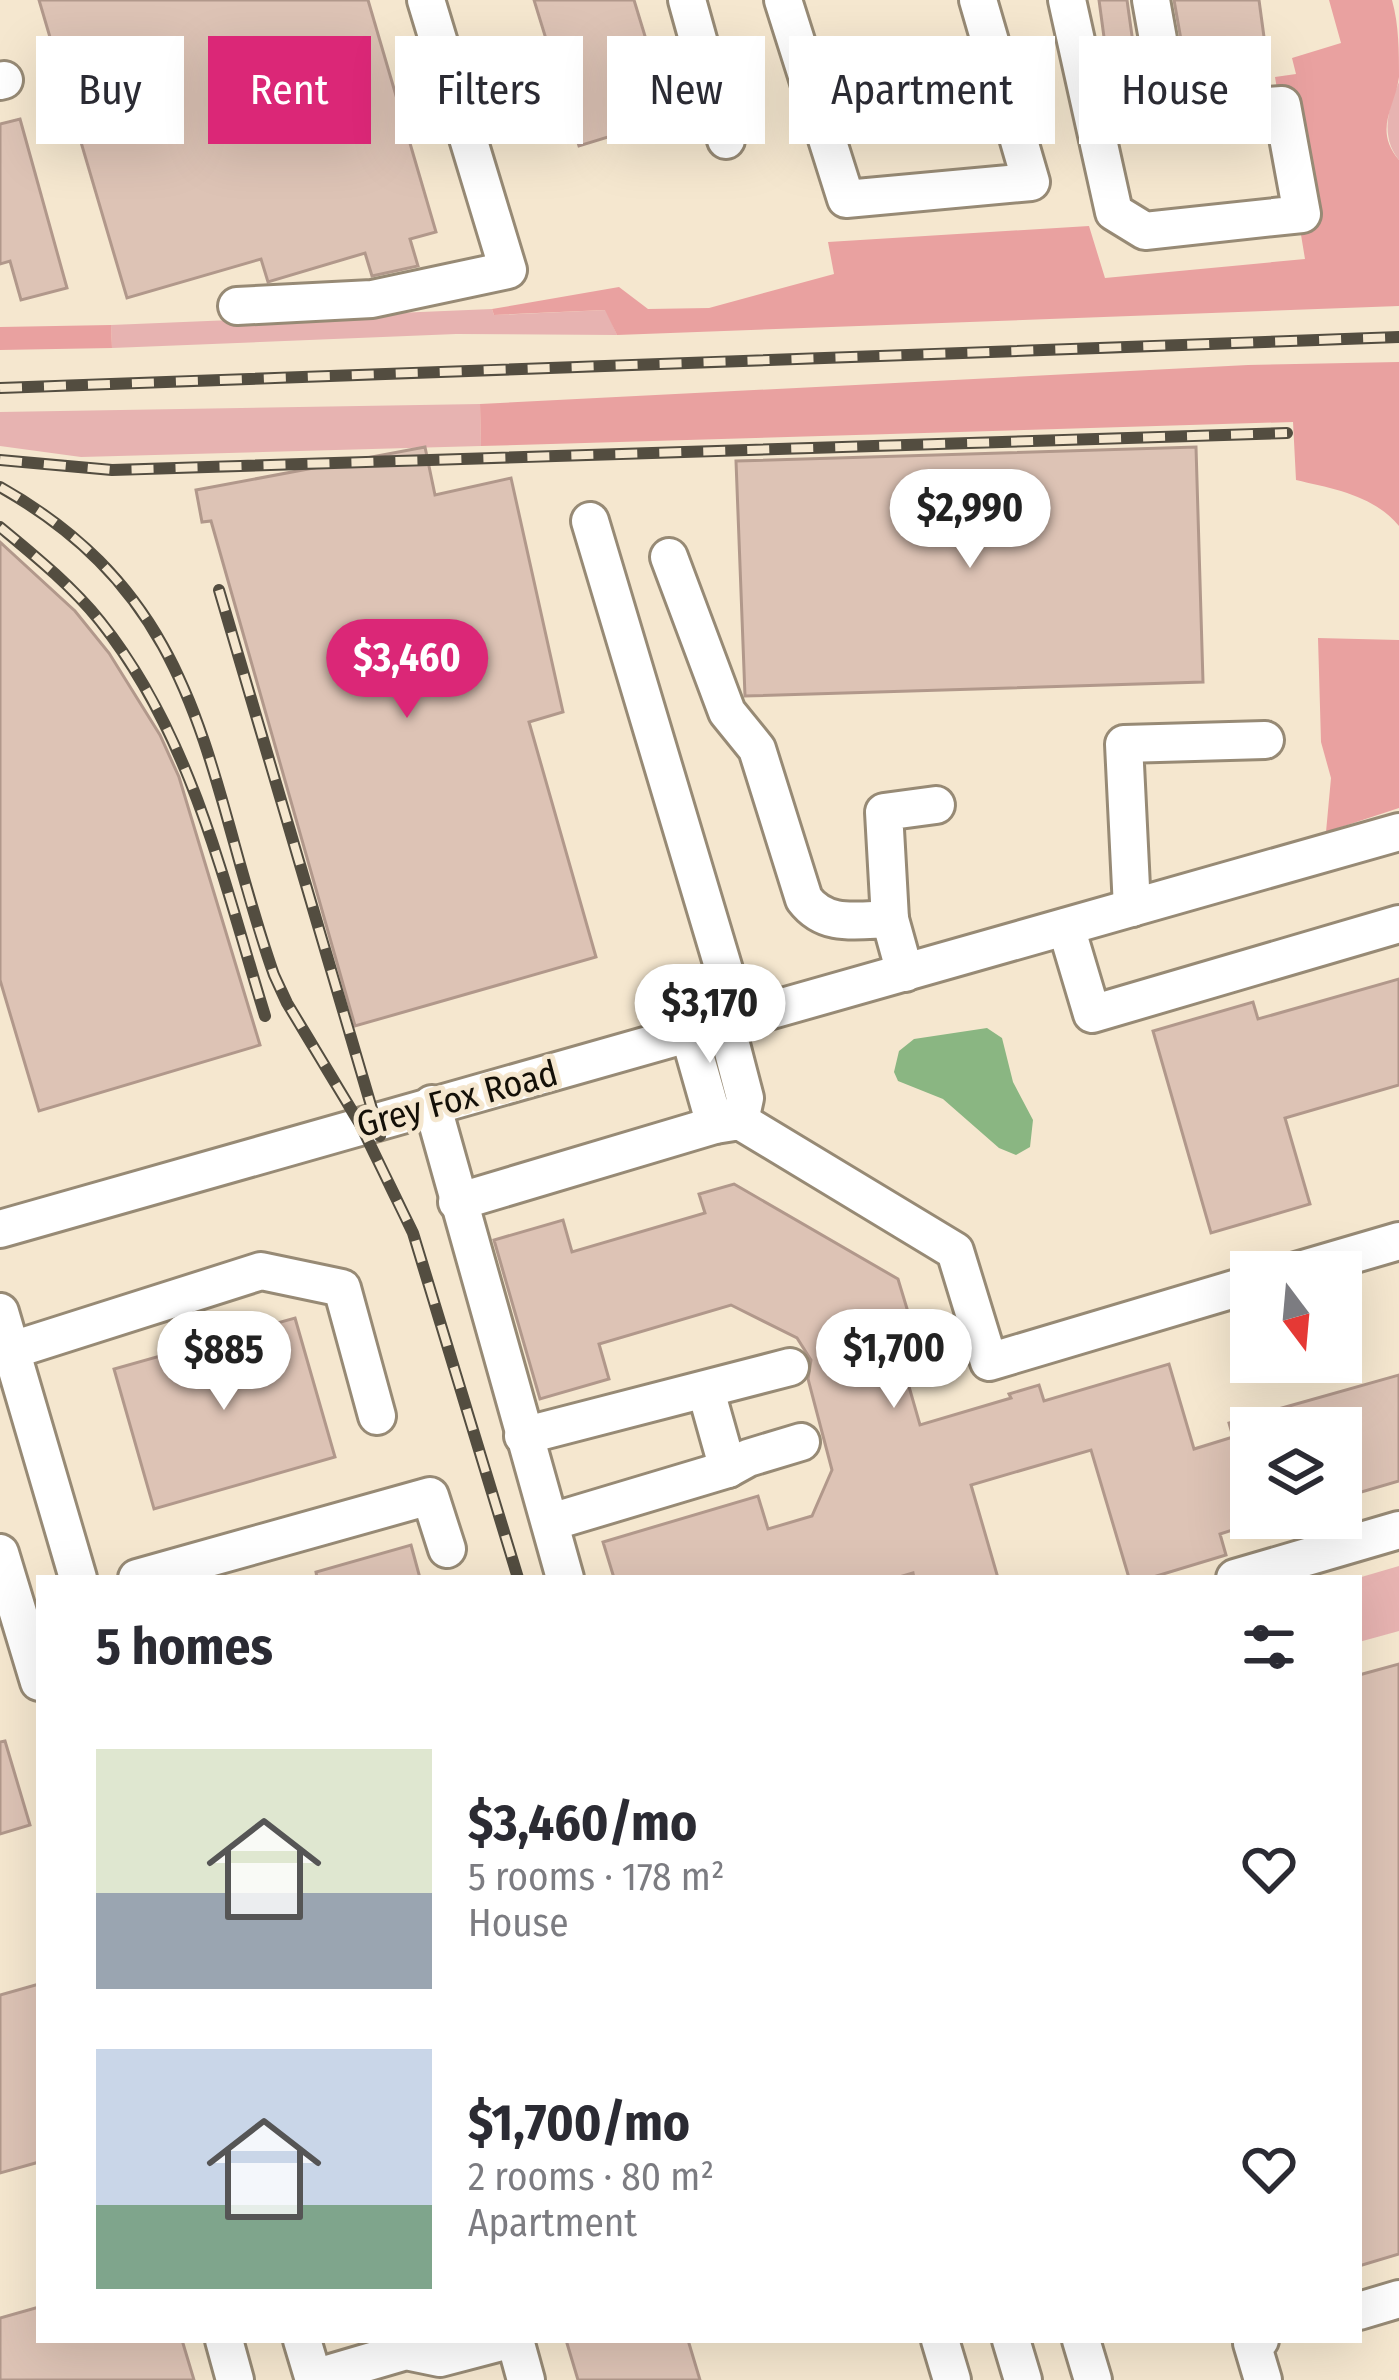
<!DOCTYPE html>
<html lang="en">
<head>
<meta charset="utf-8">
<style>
  :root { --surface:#fff; --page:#f2f2f3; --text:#2b2b33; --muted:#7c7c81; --accent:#db2777 }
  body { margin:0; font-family:"Fira Sans Condensed",sans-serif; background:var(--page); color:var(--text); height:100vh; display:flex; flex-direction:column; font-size:45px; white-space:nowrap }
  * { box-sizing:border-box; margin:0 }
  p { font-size:39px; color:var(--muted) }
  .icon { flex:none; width:66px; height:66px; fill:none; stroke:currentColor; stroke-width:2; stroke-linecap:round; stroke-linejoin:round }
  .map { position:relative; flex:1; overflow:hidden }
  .sheet { position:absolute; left:36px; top:1575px; width:1326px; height:768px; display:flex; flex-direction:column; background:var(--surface); border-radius:0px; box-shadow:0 12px 48px #0002 }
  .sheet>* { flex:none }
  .banner { position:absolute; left:36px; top:36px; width:1329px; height:108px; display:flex; gap:24px }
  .needle { width:78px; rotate:164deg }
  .tools { position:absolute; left:1230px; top:1251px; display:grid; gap:24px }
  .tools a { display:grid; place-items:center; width:132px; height:132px; border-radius:0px; background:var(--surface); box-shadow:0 12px 48px #0002; font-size:60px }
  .price { position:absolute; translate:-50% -102px; padding:0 27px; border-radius:42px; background:#fff; color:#222; font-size:39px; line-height:78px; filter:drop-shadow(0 3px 6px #0008) }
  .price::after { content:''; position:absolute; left:50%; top:72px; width:36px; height:27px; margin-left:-18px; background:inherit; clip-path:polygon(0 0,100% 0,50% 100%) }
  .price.active { background:var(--accent); color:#fff }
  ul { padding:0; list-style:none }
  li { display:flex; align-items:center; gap:36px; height:300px; padding:0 60px }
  li span { display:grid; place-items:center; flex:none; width:336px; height:240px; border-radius:0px; color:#555 }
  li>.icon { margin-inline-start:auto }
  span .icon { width:144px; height:144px; fill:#fffc; stroke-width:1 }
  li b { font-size:51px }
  h2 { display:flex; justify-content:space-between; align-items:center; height:144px; padding:0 60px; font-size:51px }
  .pill { padding:0 42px; border-radius:0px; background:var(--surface); box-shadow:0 12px 48px #0002; font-size:42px; line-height:108px }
  .pill.active { background:var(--accent); color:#fff }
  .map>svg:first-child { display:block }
  .green { fill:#e7b3b1 }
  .forest { fill:#e9a1a0 }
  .water { fill:#8ab682 }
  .building { fill:#ddc3b5; stroke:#b1988b; stroke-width:3 }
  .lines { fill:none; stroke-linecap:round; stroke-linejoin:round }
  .minor-casing { stroke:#978a75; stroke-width:42 }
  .minor { stroke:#fff; stroke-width:36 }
  .rail-casing { stroke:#534d40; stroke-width:12 }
  .rail { stroke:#f5e7cf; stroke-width:8; stroke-dasharray:22; stroke-linecap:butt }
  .labels { text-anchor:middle; stroke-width:10; stroke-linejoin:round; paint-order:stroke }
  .street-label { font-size:36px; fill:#141008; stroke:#f5e7cf }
</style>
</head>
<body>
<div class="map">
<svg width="1399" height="2380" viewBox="0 0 1399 2380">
  <rect width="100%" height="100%" fill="#f5e7cf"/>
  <g class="green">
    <path d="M 1399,82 L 1399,160 C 1380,137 1388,107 1399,82 Z"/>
    <path d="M 492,309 L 494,315 L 606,310 L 617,335 L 456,334 L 112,348 L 111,325 Z"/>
    <path d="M 480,404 L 481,446 L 81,457 L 0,446 L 0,412 Z"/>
    <path d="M 1399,1566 L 1399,1631 L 1359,1642 L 1358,1578 Z"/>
  </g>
  <g class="forest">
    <path d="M 1329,0 L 1392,0 C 1399,25 1399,52 1399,77 C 1395,108 1373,129 1399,160 L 1399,306 L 617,335 L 605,310 L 494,315 L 492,309 L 619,287 L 648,309 L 709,308 L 834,274 L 828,242 L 1089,226 L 1105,278 L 1305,259 L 1275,77 L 1296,74 L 1292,58 L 1341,43 Z"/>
    <path d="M 111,325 L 112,348 L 0,350 L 0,327 Z"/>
    <path d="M 1399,362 L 1399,526 C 1373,495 1334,489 1296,480 L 1293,422 L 481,446 L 480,404 L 1248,365 Z"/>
    <path d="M 1318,638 L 1399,640 L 1399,808 L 1326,832 L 1331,778 L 1321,742 Z"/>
  </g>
  <path class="water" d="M 987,1028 L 1002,1038 L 1013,1082 L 1033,1120 L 1030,1147 L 1016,1155 L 999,1148 L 943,1099 L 898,1081 L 894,1072 L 899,1051 L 914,1039 Z"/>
  <g class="building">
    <path d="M 39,0 L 368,0 L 436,232 L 410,239 L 418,266 L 372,276 L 365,253 L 268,282 L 261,259 L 127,298 Z"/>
    <path d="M 534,0 L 634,0 L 670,118 L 579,146 Z"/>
    <path d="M 1099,0 L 1127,0 L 1141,100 L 1113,104 Z"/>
    <path d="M 1174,0 L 1259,0 L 1269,74 L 1189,85 Z"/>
    <path d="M 20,119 L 67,288 L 21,300 L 10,261 L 0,264 L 0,124 Z"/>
    <path d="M 425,447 L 435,495 L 511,478 L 563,712 L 529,722 L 596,957 L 355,1026 L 211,521 L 202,522 L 196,490 Z"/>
    <path d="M 1196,447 L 1203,682 L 745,696 L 736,461 Z"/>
    <path d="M 0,542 L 75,611 L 109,653 L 160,735 L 179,777 L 260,1045 L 39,1111 L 0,980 Z"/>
    <path d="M 1399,979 L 1399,1085 L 1285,1118 L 1310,1204 L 1211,1233 L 1153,1031 L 1253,1002 L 1258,1019 Z"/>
    <path d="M 734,1184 L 898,1279 L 908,1312 L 889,1317 L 920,1425 L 1011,1398 L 1009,1394 L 1039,1385 L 1044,1401 L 1169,1364 L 1194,1449 L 1233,1437 L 1229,1423 L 1399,1375 L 1399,1481 L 1341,1498 L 1341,1428 L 1251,1428 L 1251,1524 L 1220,1534 L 1226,1555 L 1150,1578 L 1129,1578 L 1091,1450 L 971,1485 L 998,1578 L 914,1578 L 913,1573 L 896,1578 L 614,1578 L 603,1542 L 758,1496 L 768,1529 L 812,1516 L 832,1470 L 808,1379 L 811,1360 L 797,1338 L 731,1305 L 599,1344 L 609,1379 L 540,1399 L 494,1240 L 563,1220 L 572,1252 L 705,1213 L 699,1194 Z"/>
    <path d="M 295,1318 L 335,1457 L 154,1509 L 114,1369 Z"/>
    <path d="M 411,1545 L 420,1578 L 317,1578 L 316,1572 Z"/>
    <path d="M 1399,1664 L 1399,2254 L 1359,2266 L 1359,1675 Z"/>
    <path d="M 5,1741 L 30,1825 L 0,1834 L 0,1742 Z"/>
    <path d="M 39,1984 L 39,2162 L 0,2173 L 0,1995 Z"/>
    <path d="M 39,2307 L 39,2340 L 182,2340 L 194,2380 L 0,2380 L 0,2318 Z"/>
    <path d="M 566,2340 L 688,2340 L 700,2380 L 578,2380 Z"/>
  </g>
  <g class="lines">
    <defs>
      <g id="minor">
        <path d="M 687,0 L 726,140"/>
        <path d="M 783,0 L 846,199 L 1031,182 L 978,0"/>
        <path d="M 1067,0 L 1114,212 L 1145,231 L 1302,214 L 1282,105 L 1171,112 L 1151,0"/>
        <path d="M 0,81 L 4,80"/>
        <path d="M 237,306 L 372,299 L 508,270 L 426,0"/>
        <path d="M 590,521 L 739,1020"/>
        <path d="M 669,557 L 727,712 L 757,749 L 804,899 C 826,928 857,920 890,919 L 905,973"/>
        <path d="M 1132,908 L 1124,744 L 1265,740"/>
        <path d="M 890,919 L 884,812 L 936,805"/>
        <path d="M 1066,927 L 1092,1014 L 1399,924"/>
        <path d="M 726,1025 L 745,1098 L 740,1121"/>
        <path d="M 689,1034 L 715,1125"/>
        <path d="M 432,1104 L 565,1578"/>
        <path d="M 457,1202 L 715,1125 L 740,1121 L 955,1251 L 989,1362 L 1251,1284"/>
        <path d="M 0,1229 L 1399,832"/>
        <path d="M 1293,1272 L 1399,1241"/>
        <path d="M 0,1312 L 78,1578"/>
        <path d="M 0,1354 L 261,1271 L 342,1288 L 377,1416"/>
        <path d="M 706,1391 L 728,1469"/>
        <path d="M 523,1436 L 790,1367"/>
        <path d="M 551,1522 L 728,1469 L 748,1458 L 801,1442"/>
        <path d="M 0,1553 L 39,1682"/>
        <path d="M 137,1578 L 430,1496 L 447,1549"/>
        <path d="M 1235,1578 L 1399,1530"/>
        <path d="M 1359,2311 L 1399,2299"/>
        <path d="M 224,2340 L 235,2380"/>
        <path d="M 302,2340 L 314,2380"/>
        <path d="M 515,2340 L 526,2380"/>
        <path d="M 940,2340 L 952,2380"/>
        <path d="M 1011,2340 L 1023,2380"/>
        <path d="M 1081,2340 L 1093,2380"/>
        <path d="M 1260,2340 L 1252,2343 L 1263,2380"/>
        <path d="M 314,2378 L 406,2351 L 440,2358 L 509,2340"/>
      </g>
    </defs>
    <use href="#minor" class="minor-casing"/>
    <use href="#minor" class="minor"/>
    <defs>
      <g id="rail">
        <path d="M 0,388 L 1399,337"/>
        <path d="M 0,460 L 112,470 L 1287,433"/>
        <path d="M 0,487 C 208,604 204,776 274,975 L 287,1003 L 360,1124 L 413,1233 L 518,1578"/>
        <path d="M 0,527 C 35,556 71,585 100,621 C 191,735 223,879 265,1016"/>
        <path d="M 219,590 L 380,1136"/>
      </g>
    </defs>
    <use href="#rail" class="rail-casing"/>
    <use href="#rail" class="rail"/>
  </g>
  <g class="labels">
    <g class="street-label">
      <text transform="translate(457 1098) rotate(-15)" y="13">Grey Fox Road</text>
    </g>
  </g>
</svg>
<div class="tools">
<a><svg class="needle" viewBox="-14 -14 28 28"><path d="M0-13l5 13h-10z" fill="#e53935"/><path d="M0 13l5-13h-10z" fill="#7c7c81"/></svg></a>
<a><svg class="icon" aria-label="layers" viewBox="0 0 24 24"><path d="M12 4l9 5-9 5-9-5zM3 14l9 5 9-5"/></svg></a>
</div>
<b class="price" style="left:970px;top:571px">$2,990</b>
<b class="price active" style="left:407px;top:721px">$3,460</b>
<b class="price" style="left:710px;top:1066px">$3,170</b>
<b class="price" style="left:894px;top:1411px">$1,700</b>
<b class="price" style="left:224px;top:1413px">$885</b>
<div class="banner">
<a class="pill">Buy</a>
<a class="pill active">Rent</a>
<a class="pill">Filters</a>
<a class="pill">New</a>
<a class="pill">Apartment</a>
<a class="pill">House</a>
</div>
<section class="sheet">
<h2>5 homes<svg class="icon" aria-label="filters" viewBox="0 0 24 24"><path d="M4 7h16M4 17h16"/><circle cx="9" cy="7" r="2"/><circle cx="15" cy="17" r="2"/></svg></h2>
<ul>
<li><span style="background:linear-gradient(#dfe7d0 60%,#9aa5b1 0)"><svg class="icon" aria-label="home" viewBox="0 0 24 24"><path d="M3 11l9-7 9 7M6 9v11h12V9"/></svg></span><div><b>$3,460/mo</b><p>5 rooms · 178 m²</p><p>House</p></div><svg class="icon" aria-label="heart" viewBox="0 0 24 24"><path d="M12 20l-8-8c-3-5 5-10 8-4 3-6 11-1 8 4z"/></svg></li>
<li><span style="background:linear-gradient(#c9d6e8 65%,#7fa58c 0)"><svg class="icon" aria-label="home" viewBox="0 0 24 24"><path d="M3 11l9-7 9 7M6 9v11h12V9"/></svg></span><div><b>$1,700/mo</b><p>2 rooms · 80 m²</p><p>Apartment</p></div><svg class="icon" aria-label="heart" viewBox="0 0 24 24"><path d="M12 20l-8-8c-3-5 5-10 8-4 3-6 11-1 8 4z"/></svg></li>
</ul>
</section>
</div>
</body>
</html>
